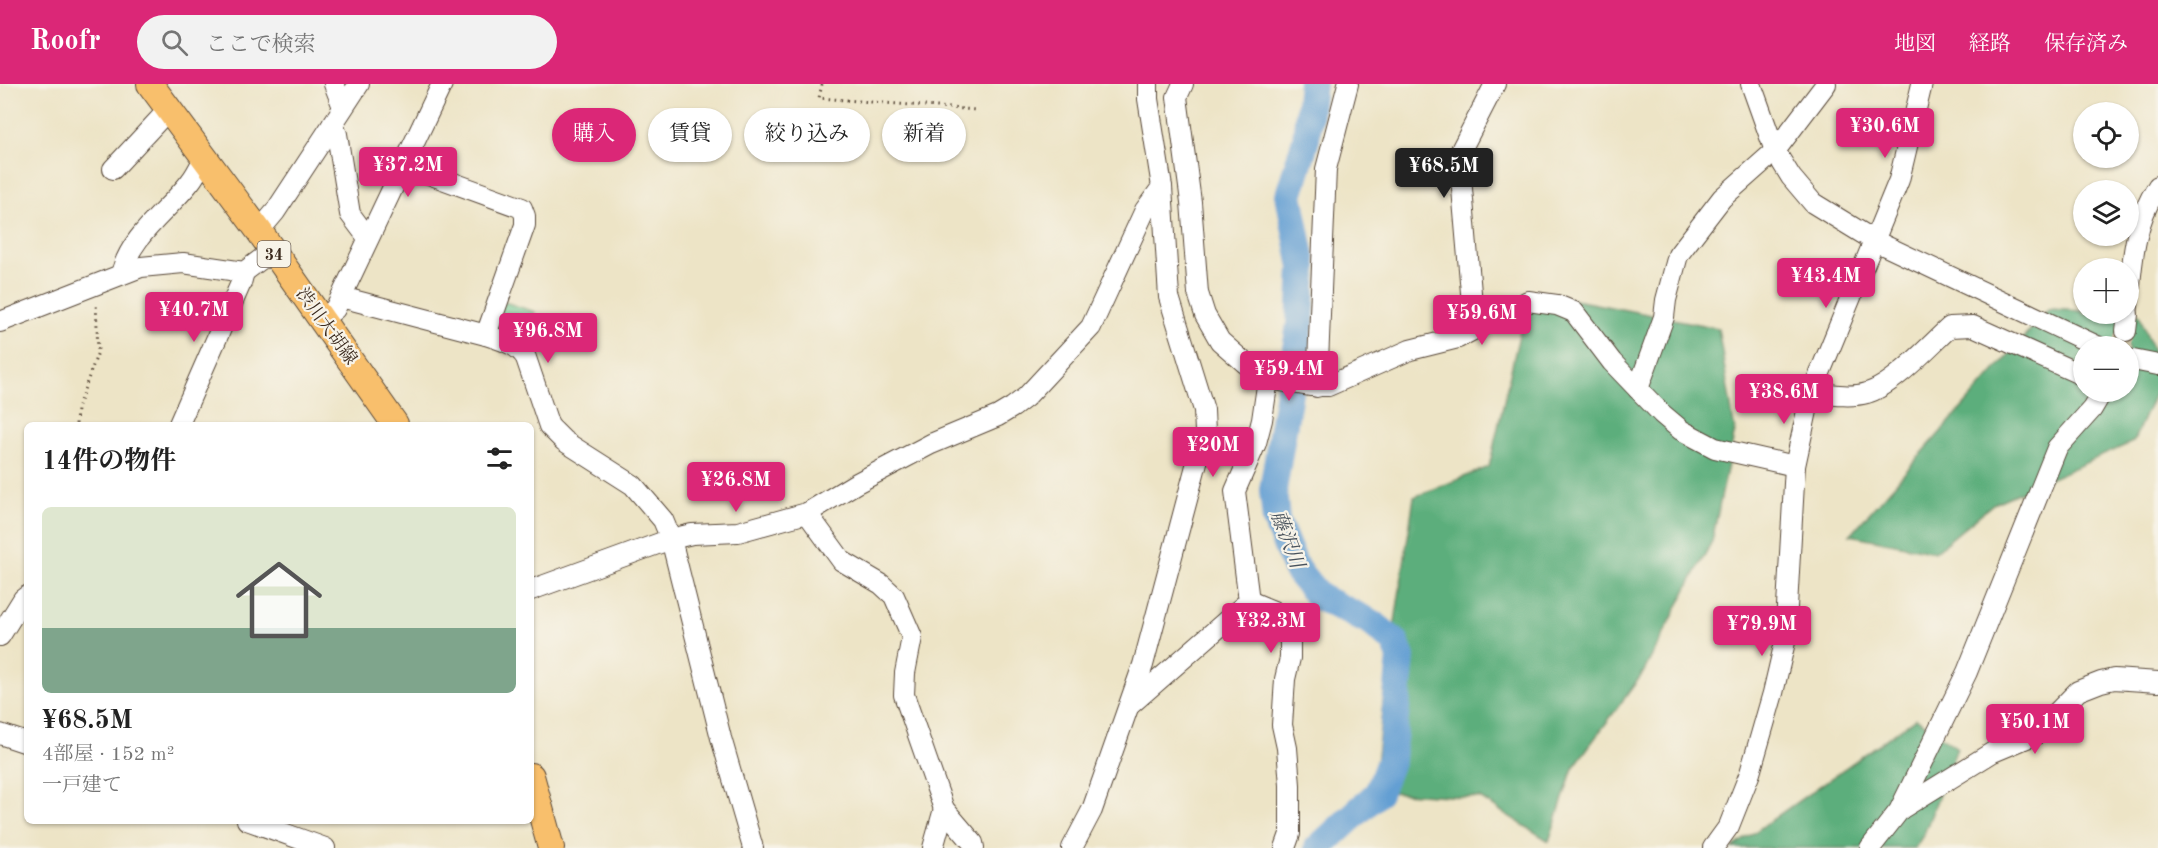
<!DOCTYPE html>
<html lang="ja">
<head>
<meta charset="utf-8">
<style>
  :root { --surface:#fff; --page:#f2f2f2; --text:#222; --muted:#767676; --accent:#db2777 }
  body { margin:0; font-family:"Old Standard TT","Noto Serif JP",serif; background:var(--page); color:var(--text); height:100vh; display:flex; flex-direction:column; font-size:22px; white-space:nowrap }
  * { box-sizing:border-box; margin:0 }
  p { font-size:20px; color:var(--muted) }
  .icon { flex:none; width:33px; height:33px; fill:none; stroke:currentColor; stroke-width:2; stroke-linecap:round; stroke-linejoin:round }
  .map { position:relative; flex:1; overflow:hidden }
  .side { position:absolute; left:24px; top:338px; width:510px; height:402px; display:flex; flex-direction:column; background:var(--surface); border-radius:9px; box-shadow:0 2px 4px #0004 }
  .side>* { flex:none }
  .guide { position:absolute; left:552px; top:24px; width:570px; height:54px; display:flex; gap:12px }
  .tools { position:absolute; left:2073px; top:18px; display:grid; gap:12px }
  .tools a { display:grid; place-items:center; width:66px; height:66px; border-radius:50%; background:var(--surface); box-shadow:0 2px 4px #0004; font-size:30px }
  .price { position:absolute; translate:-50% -51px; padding:0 14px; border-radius:6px; background:var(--accent); color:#fff; font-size:20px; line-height:39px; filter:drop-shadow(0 2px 3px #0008) }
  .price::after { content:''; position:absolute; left:50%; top:36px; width:18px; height:14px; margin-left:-9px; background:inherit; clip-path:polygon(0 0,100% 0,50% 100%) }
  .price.on { background:#222; color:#fff }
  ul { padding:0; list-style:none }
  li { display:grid; align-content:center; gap:12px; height:318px; padding:0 18px }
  li span { display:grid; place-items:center; height:186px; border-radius:9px; color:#555 }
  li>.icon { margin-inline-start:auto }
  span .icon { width:108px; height:108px; fill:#fffc; stroke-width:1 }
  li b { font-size:26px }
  h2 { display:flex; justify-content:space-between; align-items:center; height:72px; padding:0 18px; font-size:26px }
  .tag { padding:0 21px; border-radius:27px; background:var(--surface); box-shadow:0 2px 4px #0004; font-size:21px; line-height:54px }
  .tag.on { background:var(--accent); color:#fff }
  header { display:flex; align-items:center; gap:36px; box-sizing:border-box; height:84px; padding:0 30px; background:var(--accent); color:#fff }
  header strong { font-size:28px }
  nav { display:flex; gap:33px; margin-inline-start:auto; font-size:21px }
  .search { width:420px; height:54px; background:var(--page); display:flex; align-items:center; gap:15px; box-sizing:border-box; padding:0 21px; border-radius:33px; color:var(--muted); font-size:22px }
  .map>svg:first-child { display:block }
  .green { fill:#70ca92; stroke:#567a58; stroke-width:1.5 }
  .forest { fill:#5cae7c; stroke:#4c6c4d; stroke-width:1.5; fill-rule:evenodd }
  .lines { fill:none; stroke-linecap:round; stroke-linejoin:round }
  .river { stroke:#639fd3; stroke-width:28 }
  .minor-tunnel { stroke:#c9bfa4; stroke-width:20; stroke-dasharray:20 10; stroke-linecap:butt }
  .minor-casing { stroke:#564637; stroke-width:22 }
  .major-casing { stroke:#564637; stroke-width:28 }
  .path { stroke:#564637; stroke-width:3; stroke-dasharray:1.5 4.5; stroke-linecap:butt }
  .minor { stroke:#fff; stroke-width:20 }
  .major { stroke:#f8bf6c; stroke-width:26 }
  .labels { text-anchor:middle; stroke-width:4.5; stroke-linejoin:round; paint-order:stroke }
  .shield { fill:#f7f3e8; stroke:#73665b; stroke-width:1.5 }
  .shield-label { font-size:16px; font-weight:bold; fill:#3b2a1e }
  .street-label { font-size:18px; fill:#3b2a1e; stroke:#f7f3e8 }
  .water-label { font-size:20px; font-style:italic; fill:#49535d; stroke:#f7f3e8 }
</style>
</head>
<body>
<header>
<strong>Roofr</strong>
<div class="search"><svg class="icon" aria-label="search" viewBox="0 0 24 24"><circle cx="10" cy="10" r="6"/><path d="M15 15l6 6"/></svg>ここで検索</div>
<nav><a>地図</a><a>経路</a><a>保存済み</a></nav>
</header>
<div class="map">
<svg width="2158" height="764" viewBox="0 0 2158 764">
  <rect width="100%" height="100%" fill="#f7f3e8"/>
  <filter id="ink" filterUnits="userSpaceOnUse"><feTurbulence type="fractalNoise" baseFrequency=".0167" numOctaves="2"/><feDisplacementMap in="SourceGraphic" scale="12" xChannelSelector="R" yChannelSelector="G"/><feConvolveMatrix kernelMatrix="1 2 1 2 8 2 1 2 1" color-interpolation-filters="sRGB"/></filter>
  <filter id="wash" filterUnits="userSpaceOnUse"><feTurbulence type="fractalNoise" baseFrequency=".008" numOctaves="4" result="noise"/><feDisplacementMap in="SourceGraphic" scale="24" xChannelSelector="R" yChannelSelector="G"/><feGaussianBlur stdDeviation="1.35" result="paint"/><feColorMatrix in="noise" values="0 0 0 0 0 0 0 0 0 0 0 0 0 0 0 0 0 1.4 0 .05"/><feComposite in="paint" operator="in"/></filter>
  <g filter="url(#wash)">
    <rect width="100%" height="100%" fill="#ede4c6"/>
    <path class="green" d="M 504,218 L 535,228 L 520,256 L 503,248 L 498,237 Z"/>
    <g class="forest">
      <path d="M 1529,207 L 1718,244 L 1735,347 L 1712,457 L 1643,589 L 1573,684 L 1549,757 L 1480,714 L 1373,707 L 1384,610 L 1414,413 L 1489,383 Z"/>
      <path d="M 2049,225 L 2083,227 L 2084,230 L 2139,230 L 2158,280 L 2158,302 L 2133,358 L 1993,420 L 1935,468 L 1850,451 ZM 2084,262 L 2128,262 L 2128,308 L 2084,308 Z"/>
      <path d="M 1916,634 L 1957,664 L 1924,750 L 1915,764 L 1732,764 Z"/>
    </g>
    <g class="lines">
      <path class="river" d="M 1312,0 L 1306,55 L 1289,111 L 1303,183 L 1300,241 L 1273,406 L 1276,436 L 1296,485 L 1319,513 L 1372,539 L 1395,558 L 1401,573 L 1391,675 L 1378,709 L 1318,764"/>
    </g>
  </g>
  <g filter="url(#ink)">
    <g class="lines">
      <path class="minor-tunnel" d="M 2121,262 L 2126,247"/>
      <defs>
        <g id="minor">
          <path d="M 334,0 L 343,23"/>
          <path d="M 1183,0 L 1177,13 L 1191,118 L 1198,209 L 1205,231 L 1220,257 L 1245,279 L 1268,295 L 1310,302 L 1328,302 L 1410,266 L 1458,254 L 1528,217 L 1557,221 L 1574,228 L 1612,278 L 1662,330 L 1681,346 L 1715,364 L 1795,382"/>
          <path d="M 1751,0 L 1775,67 L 1791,93 L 1813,119 L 1875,157 L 2097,262"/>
          <path d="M 332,41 L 337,50 L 350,130 L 368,154"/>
          <path d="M 404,81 L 522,124 L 525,132 L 525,141 L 486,251"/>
          <path d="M 113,85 L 169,25"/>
          <path d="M 259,147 L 275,128 L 359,0"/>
          <path d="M 121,190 C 131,151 166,129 190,98 C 196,91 200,82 204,74"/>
          <path d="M 341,213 L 486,251 C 501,256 518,260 526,274 L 549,342 L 564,357 L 633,401 L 663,436 L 671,455 L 721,654 L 753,764"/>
          <path d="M 2128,223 C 2132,180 2133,140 2158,102"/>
          <path d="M 322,235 L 335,225 L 341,213 L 442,0"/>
          <path d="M 0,238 L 141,183 L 183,179 L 244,188 L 272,167"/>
          <path d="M 1481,242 L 1472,220 L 1459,70 L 1495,0"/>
          <path d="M 2126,247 L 2128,230"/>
          <path d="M 2128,275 L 2158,281"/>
          <path d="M 1317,303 L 1326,85 L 1348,0"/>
          <path d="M 1638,305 L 1664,233 L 1666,216 L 1678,171 L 1722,114 L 1775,67 L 1826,0"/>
          <path d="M 1812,308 C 1829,310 1850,314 1867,309 C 1893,302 1930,261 1950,243 L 1973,242 L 2084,292"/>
          <path d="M 179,340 L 241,199 L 244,188"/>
          <path d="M 807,429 L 842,477 L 881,500 L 894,512 L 912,553 L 905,589 L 904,611 L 944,725 L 973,759 L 974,764"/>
          <path d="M 531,506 L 671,455 L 692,450 L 738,448 L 807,429 L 855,400 L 931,360 L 998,332 L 1013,323 L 1026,313 L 1091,243 L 1145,126 L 1162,103"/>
          <path d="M 1249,517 L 1235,407 L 1256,359 L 1262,336 L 1268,295"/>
          <path d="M 0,552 L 23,515 L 27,512"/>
          <path d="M 1130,621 L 1249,517 L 1273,527 L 1286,544 L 1290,558 L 1290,574 L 1285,595 L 1282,641 L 1287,664 L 1290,701 L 1290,750 L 1285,764"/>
          <path d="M 0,650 L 27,659"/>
          <path d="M 1901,725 L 1993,668 L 2036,650 L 2078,607 L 2101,598 L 2114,595 L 2158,598"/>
          <path d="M 247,736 L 325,764"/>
          <path d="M 933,764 L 944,725"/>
          <path d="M 1072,764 L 1092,726 L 1143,581 L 1205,348 L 1204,326 L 1169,213 L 1162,103 L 1148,15 L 1148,0"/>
          <path d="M 1713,764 L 1729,742 L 1750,689 L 1773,609 L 1785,558 L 1795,382 L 1810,313 L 1899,96 L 1922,0"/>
          <path d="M 1870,764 L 1899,727 L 1967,588 L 2057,364 L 2092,325 L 2102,308"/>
        </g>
        <g id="major">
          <path d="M 150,0 L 259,147 L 395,340"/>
          <path d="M 531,692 L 551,764"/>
        </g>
      </defs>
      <use href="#minor" class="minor-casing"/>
      <use href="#major" class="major-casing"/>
      <g class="path">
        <path d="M 822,0 L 819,14 L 977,26"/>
        <path d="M 76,340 L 77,325 L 98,268 L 96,218"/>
      </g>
      <use href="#minor" class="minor"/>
      <use href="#major" class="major"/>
    </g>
  </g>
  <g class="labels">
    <rect class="shield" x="257.5" y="157" width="33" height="26" rx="4.5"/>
    <g class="shield-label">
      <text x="274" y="176">34</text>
    </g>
    <g class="street-label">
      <text transform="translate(327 242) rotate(54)" y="6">渋川大胡線</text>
    </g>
    <g class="water-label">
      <text transform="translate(1288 455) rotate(69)" y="7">藤沢川</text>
    </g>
  </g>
</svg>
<div class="tools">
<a><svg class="icon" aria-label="locate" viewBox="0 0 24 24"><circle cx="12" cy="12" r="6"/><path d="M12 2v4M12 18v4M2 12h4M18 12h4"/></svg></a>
<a><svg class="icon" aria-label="layers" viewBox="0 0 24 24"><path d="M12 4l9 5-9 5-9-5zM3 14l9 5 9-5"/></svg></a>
<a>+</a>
<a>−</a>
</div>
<b class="price" style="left:1885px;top:75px">¥30.6M</b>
<b class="price" style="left:408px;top:114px">¥37.2M</b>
<b class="price on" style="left:1444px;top:115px">¥68.5M</b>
<b class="price" style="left:1826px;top:225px">¥43.4M</b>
<b class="price" style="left:194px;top:259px">¥40.7M</b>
<b class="price" style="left:1482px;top:262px">¥59.6M</b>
<b class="price" style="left:548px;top:280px">¥96.8M</b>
<b class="price" style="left:1289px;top:318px">¥59.4M</b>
<b class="price" style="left:1784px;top:341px">¥38.6M</b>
<b class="price" style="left:1213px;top:394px">¥20M</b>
<b class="price" style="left:736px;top:429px">¥26.8M</b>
<b class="price" style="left:1271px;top:570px">¥32.3M</b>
<b class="price" style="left:1762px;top:573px">¥79.9M</b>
<b class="price" style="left:2035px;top:671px">¥50.1M</b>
<div class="guide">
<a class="tag on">購入</a>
<a class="tag">賃貸</a>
<a class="tag">絞り込み</a>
<a class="tag">新着</a>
</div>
<section class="side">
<h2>14件の物件<svg class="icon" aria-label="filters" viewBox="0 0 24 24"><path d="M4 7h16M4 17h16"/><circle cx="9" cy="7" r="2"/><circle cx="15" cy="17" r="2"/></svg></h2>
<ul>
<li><span style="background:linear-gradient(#dfe7d0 65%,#7fa58c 0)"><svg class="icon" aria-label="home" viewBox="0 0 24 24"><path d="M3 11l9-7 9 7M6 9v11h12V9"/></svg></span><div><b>¥68.5M</b><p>4部屋 · 152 m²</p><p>一戸建て</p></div></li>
</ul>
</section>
</div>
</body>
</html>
